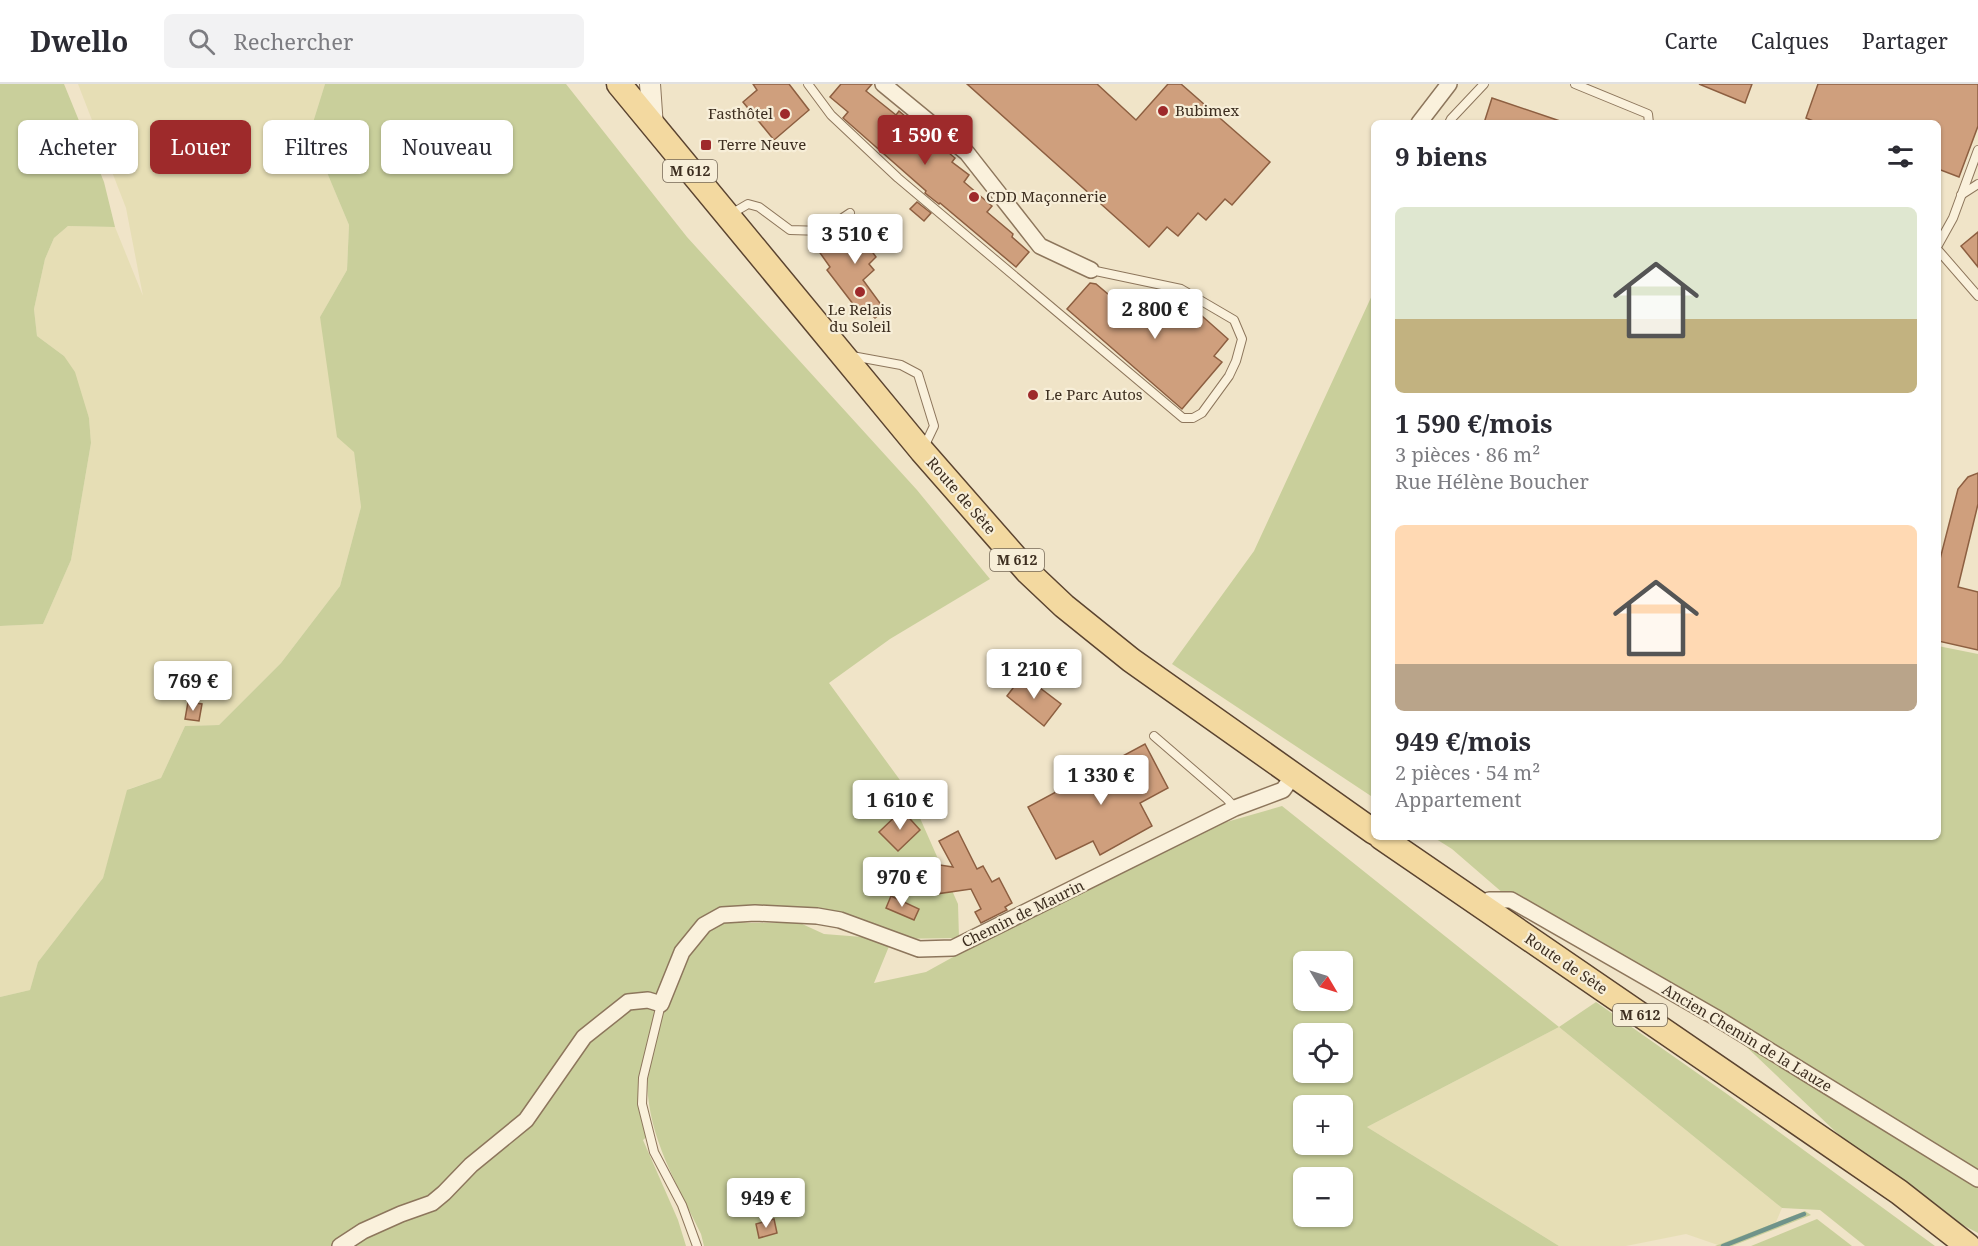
<!DOCTYPE html>
<html lang="fr">
<head>
<meta charset="utf-8">
<style>
  :root { --surface:#fff; --page:#f2f2f3; --text:#2b2b33; --muted:#7c7c81; --line:#e1e1e2; --accent:#9e2a2b }
  body { margin:0; font-family:"Noto Serif",serif; background:var(--page); color:var(--text); height:100vh; display:flex; flex-direction:column; font-size:22px; white-space:nowrap }
  * { box-sizing:border-box; margin:0 }
  p { font-size:20px; color:var(--muted) }
  .icon { flex:none; width:33px; height:33px; fill:none; stroke:currentColor; stroke-width:2; stroke-linecap:round; stroke-linejoin:round }
  .map { position:relative; flex:1; overflow:hidden }
  .drawer { position:absolute; left:1371px; top:36px; width:570px; height:720px; display:flex; flex-direction:column; background:var(--surface); border-radius:9px; box-shadow:0 2px 4px #0004 }
  .drawer>* { flex:none }
  .top-card { position:absolute; left:18px; top:36px; width:570px; height:54px; display:flex; gap:12px }
  .needle { width:39px; rotate:128deg }
  .tools { position:absolute; left:1293px; top:867px; display:grid; gap:12px }
  .tools a { display:grid; place-items:center; width:60px; height:60px; border-radius:9px; background:var(--surface); box-shadow:0 2px 4px #0004; font-size:30px }
  .price { position:absolute; translate:-50% -51px; padding:0 14px; border-radius:6px; background:#fff; color:#222; font-size:20px; line-height:39px; filter:drop-shadow(0 2px 3px #0008) }
  .price::after { content:''; position:absolute; left:50%; top:36px; width:18px; height:14px; margin-left:-9px; background:inherit; clip-path:polygon(0 0,100% 0,50% 100%) }
  .price.active { background:var(--accent); color:#fff }
  ul { padding:0; list-style:none }
  li { display:grid; align-content:center; gap:12px; height:318px; padding:0 24px }
  li span { display:grid; place-items:center; height:186px; border-radius:9px; color:#555 }
  li>.icon { margin-inline-start:auto }
  span .icon { width:108px; height:108px; fill:#fffc; stroke-width:1 }
  li b { font-size:26px }
  h2 { display:flex; justify-content:space-between; align-items:center; height:72px; padding:0 24px; font-size:26px }
  .tag { padding:0 21px; border-radius:9px; background:var(--surface); box-shadow:0 2px 4px #0004; font-size:21px; line-height:54px }
  .tag.active { background:var(--accent); color:#fff }
  header { display:flex; align-items:center; gap:36px; box-sizing:border-box; height:84px; padding:0 30px; background:var(--surface); border-bottom:2px solid var(--line) }
  header strong { font-size:28px }
  nav { display:flex; gap:33px; margin-inline-start:auto; font-size:21px }
  .search { width:420px; height:54px; background:var(--page); display:flex; align-items:center; gap:15px; box-sizing:border-box; padding:0 21px; border-radius:9px; color:var(--muted); font-size:22px }
  .map>svg:first-child { display:block }
  .farmland { fill:#e6deb5 }
  .green { fill:#c9cf9b; fill-rule:evenodd }
  .lines { fill:none; stroke-linecap:round; stroke-linejoin:round }
  .stream { stroke:#6f938a; stroke-width:4.5 }
  .building { fill:#cf9f7d; stroke:#8d5f41; stroke-width:1.5 }
  .service-casing { stroke:#8d765c; stroke-width:10 }
  .minor-casing { stroke:#8d765c; stroke-width:18 }
  .tertiary-casing { stroke:#8d765c; stroke-width:22 }
  .primary-casing { stroke:#5b4430; stroke-width:27 }
  .service { stroke:#faf1dc; stroke-width:8 }
  .minor { stroke:#faf1dc; stroke-width:15 }
  .tertiary { stroke:#faf1dc; stroke-width:20 }
  .primary { stroke:#f3d9a0; stroke-width:24 }
  .poi-dot { fill:#9e2a2b; stroke:#f7eed8; stroke-width:2 }
  .labels { text-anchor:middle; stroke-width:4.5; stroke-linejoin:round; paint-order:stroke }
  .shield { fill:#f7eed8; stroke:#756857; stroke-width:1.5 }
  .shield-label { font-size:14px; font-weight:bold; fill:#3d2e20 }
  .poi-label { font-size:15px; fill:#3d2e20; stroke:#f7eed8; text-anchor:start }
  .street-label { font-size:15px; fill:#3d2e20; stroke:#f7eed8 }
</style>
</head>
<body>
<header>
<strong>Dwello</strong>
<div class="search"><svg class="icon" aria-label="search" viewBox="0 0 24 24"><circle cx="10" cy="10" r="6"/><path d="M15 15l6 6"/></svg>Rechercher</div>
<nav><a>Carte</a><a>Calques</a><a>Partager</a></nav>
</header>
<div class="map">
<svg width="1978" height="1162" viewBox="0 0 1978 1162">
  <rect width="100%" height="100%" fill="#f0e4c8"/>
  <g class="farmland">
    <path d="M 78,0 L 325,0 L 310,48 L 349,141 L 347,186 L 320,233 L 354,368 L 361,423 L 340,502 L 281,579 L 219,641 L 185,642 L 161,694 L 129,705 L 103,794 L 38,878 L 30,906 L 0,913 L 0,542 L 43,540 L 71,476 L 91,359 L 89,334 L 64,272 L 37,252 L 34,225 L 45,175 L 54,154 L 68,142 L 115,143 L 143,212 L 126,124 Z"/>
    <path d="M 1559,943 L 1782,1124 L 1776,1138 L 1718,1161 L 1686,1150 L 1626,1162 L 1559,1162 L 1367,1043 Z"/>
  </g>
  <g class="green">
    <path d="M 0,0 L 64,0 L 104,98 L 115,143 L 68,142 L 54,154 L 45,175 L 34,225 L 37,252 L 64,272 L 75,288 L 89,334 L 91,359 L 71,476 L 43,540 L 0,542 Z"/>
    <path d="M 325,0 L 566,0 L 687,153 L 917,406 L 990,495 L 890,555 L 829,599 L 908,707 L 958,820 L 959,854 L 892,855 L 874,899 L 926,888 L 1020,836 L 1202,745 L 1282,722 L 1559,943 L 1596,918 L 1727,1010 L 1935,1162 L 1865,1162 L 1820,1126 L 1782,1124 L 1559,943 L 1367,1043 L 1559,1162 L 704,1162 L 701,1150 C 680,1106 653,1062 648,1012 C 646,992 652,973 654,953 C 642,990 641,1012 649,1051 L 643,1056 L 678,1136 L 686,1162 L 0,1162 L 0,913 L 30,906 L 38,878 L 103,794 L 127,706 L 161,694 L 185,642 L 219,641 L 281,579 L 340,502 L 361,423 L 354,368 L 337,353 L 320,233 L 347,186 L 349,141 L 310,48 ZM 798,831 L 887,854 L 888,855 L 824,850 L 800,839 L 740,839 ZM 1304,878 L 1342,878 L 1342,916 L 1304,916 ZM 1304,950 L 1342,950 L 1342,988 L 1304,988 ZM 1304,1022 L 1342,1022 L 1342,1060 L 1304,1060 ZM 1304,1094 L 1342,1094 L 1342,1132 L 1304,1132 Z"/>
    <path d="M 1374,207 L 1374,714 L 1172,580 L 1254,467 Z"/>
    <path d="M 1938,562 L 1978,570 L 1978,1149 L 1899,1108 L 1715,933 L 1511,816 L 1452,765 L 1433,753 L 1938,753 Z"/>
    <path d="M 1805,1127 L 1811,1131 L 1732,1162 L 1715,1162 Z"/>
    <path d="M 1817,1135 L 1852,1162 L 1751,1162 Z"/>
  </g>
  <g class="lines">
    <path class="stream" d="M 1723,1162 L 1804,1130"/>
  </g>
  <g class="building">
    <path d="M 753,0 L 789,0 L 809,26 L 774,56 L 743,18 L 757,6 Z"/>
    <path d="M 841,0 L 872,0 L 866,7 L 896,31 L 899,27 L 955,74 L 952,78 L 969,91 L 964,98 L 992,122 L 987,128 L 1013,150 L 1012,153 L 1029,168 L 1016,183 L 940,119 L 939,120 L 925,109 L 926,107 L 843,34 L 848,28 L 830,13 Z"/>
    <path d="M 967,0 L 1097,0 L 1136,36 L 1168,0 L 1181,0 L 1270,78 L 1232,121 L 1225,115 L 1206,136 L 1198,129 L 1178,152 L 1167,143 L 1149,163 Z"/>
    <path d="M 1699,0 L 1752,0 L 1745,19 Z"/>
    <path d="M 1818,0 L 1978,0 L 1978,42 L 1959,93 L 1938,85 L 1938,39 L 1818,39 L 1806,34 Z"/>
    <path d="M 1492,14 L 1560,37 L 1559,39 L 1484,39 Z"/>
    <path d="M 917,118 L 931,129 L 924,137 L 910,125 Z"/>
    <path d="M 873,131 L 886,146 L 868,162 L 876,173 L 869,180 L 874,186 L 863,196 L 885,226 L 875,234 L 871,230 L 860,229 L 827,186 L 830,183 L 818,166 L 834,153 L 841,156 Z"/>
    <path d="M 1978,148 L 1978,183 L 1961,162 Z"/>
    <path d="M 1090,199 L 1096,200 L 1128,227 L 1143,210 L 1169,233 L 1184,216 L 1228,255 L 1214,272 L 1222,278 L 1182,325 L 1067,225 Z"/>
    <path d="M 1978,389 L 1978,420 L 1958,503 L 1978,508 L 1978,566 L 1938,557 L 1938,483 L 1958,405 L 1968,393 Z"/>
    <path d="M 1023,591 L 1061,620 L 1044,642 L 1007,612 Z"/>
    <path d="M 188,618 L 202,620 L 199,637 L 185,635 Z"/>
    <path d="M 1145,660 L 1168,704 L 1140,719 L 1152,742 L 1100,771 L 1093,757 L 1056,775 L 1028,723 Z"/>
    <path d="M 902,726 L 920,746 L 898,767 L 879,748 Z"/>
    <path d="M 958,747 L 977,785 L 983,782 L 992,798 L 999,794 L 1012,819 L 1005,823 L 1007,826 L 981,839 L 975,828 L 981,825 L 971,805 L 936,810 L 940,794 L 926,792 L 927,779 L 953,783 L 939,757 Z"/>
    <path d="M 891,812 L 919,825 L 914,836 L 886,824 Z"/>
    <path d="M 774,1135 L 777,1149 L 759,1154 L 756,1140 Z"/>
  </g>
  <g class="lines">
    <defs>
      <g id="service">
        <path d="M 808,0 L 831,31 L 898,94 L 1183,334 L 1193,334 L 1202,329 L 1229,292 L 1236,277 L 1242,255 L 1234,236 L 1181,205 L 1091,186"/>
        <path d="M 1575,0 L 1648,30 L 1649,39"/>
        <path d="M 1449,39 L 1451,35 L 1484,0"/>
        <path d="M 1961,111 L 1978,100"/>
        <path d="M 731,130 L 748,120 L 759,123 L 790,146 L 823,147 L 850,129"/>
        <path d="M 1938,161 L 1953,134 L 1978,66"/>
        <path d="M 1938,166 L 1978,212"/>
        <path d="M 852,272 L 901,281 L 918,290 L 934,342 L 924,363"/>
        <path d="M 1154,652 L 1227,715 L 1235,724"/>
        <path d="M 661,920 L 643,994 L 642,1020 L 654,1068 L 682,1121 L 697,1162"/>
      </g>
      <g id="minor">
        <path d="M 883,0 L 967,69 L 1040,162 L 1091,186"/>
        <path d="M 1419,39 L 1449,0"/>
        <path d="M 1482,823 L 1489,816 L 1511,816 L 1715,933 L 1978,1095"/>
        <path d="M 340,1162 L 363,1147 L 401,1130 L 432,1119 L 444,1109 L 471,1081 L 526,1036 L 584,953 L 628,918 L 648,916 L 661,920 L 682,868 L 704,841 L 722,831 L 755,829 L 817,832 L 840,836 L 919,865 L 953,864 L 1235,724 L 1283,706 L 1293,692"/>
      </g>
      <path id="tertiary" d="M 650,0 L 653,43"/>
      <g id="primary">
        <path d="M 619,0 L 922,367 L 1028,488 L 1064,522 L 1131,576 L 1374,748"/>
        <path d="M 1381,753 L 1899,1108 L 1968,1162"/>
      </g>
    </defs>
    <use href="#service" class="service-casing"/>
    <use href="#minor" class="minor-casing"/>
    <use href="#tertiary" class="tertiary-casing"/>
    <use href="#primary" class="primary-casing"/>
    <use href="#service" class="service"/>
    <use href="#minor" class="minor"/>
    <use href="#tertiary" class="tertiary"/>
    <use href="#primary" class="primary"/>
  </g>
  <g class="poi-dot">
    <circle cx="1163" cy="27" r="6"/>
    <circle cx="785" cy="30" r="6"/>
    <rect x="700" y="55" width="12" height="12" rx="3"/>
    <circle cx="974" cy="113" r="6"/>
    <circle cx="860" cy="208" r="6"/>
    <circle cx="1033" cy="311" r="6"/>
  </g>
  <g class="labels">
    <g class="shield">
      <rect x="663" y="76" width="54" height="22" rx="4.5"/>
      <rect x="990" y="465" width="54" height="22" rx="4.5"/>
      <rect x="1613" y="920" width="54" height="22" rx="4.5"/>
    </g>
    <g class="shield-label">
      <text x="690" y="92">M 612</text>
      <text x="1017" y="481">M 612</text>
      <text x="1640" y="936">M 612</text>
    </g>
    <g class="poi-label">
      <text x="1175" y="32">Bubimex</text>
      <text x="773" y="35" text-anchor="end">Fasthôtel</text>
      <text x="718" y="66">Terre Neuve</text>
      <text x="986" y="118">CDD Maçonnerie</text>
      <text x="860" y="231" text-anchor="middle">Le Relais<tspan x="860" dy="17">du Soleil</tspan></text>
      <text x="1045" y="316">Le Parc Autos</text>
    </g>
    <g class="street-label">
      <text transform="translate(961 412) rotate(49)" y="5">Route de Sète</text>
      <text transform="translate(1023 830) rotate(-26)" y="5">Chemin de Maurin</text>
      <text transform="translate(1566 880) rotate(34)" y="5">Route de Sète</text>
      <text transform="translate(1747 954) rotate(31)" y="5">Ancien Chemin de la Lauze</text>
    </g>
  </g>
</svg>
<div class="tools">
<a><svg class="needle" viewBox="-14 -14 28 28"><path d="M0-13l5 13h-10z" fill="#e53935"/><path d="M0 13l5-13h-10z" fill="#7c7c81"/></svg></a>
<a><svg class="icon" aria-label="locate" viewBox="0 0 24 24"><circle cx="12" cy="12" r="6"/><path d="M12 2v4M12 18v4M2 12h4M18 12h4"/></svg></a>
<a>+</a>
<a>−</a>
</div>
<b class="price active" style="left:925px;top:82px">1 590 €</b>
<b class="price" style="left:855px;top:181px">3 510 €</b>
<b class="price" style="left:1155px;top:256px">2 800 €</b>
<b class="price" style="left:1034px;top:616px">1 210 €</b>
<b class="price" style="left:193px;top:628px">769 €</b>
<b class="price" style="left:1101px;top:722px">1 330 €</b>
<b class="price" style="left:900px;top:747px">1 610 €</b>
<b class="price" style="left:902px;top:824px">970 €</b>
<b class="price" style="left:766px;top:1145px">949 €</b>
<div class="top-card">
<a class="tag">Acheter</a>
<a class="tag active">Louer</a>
<a class="tag">Filtres</a>
<a class="tag">Nouveau</a>
</div>
<section class="drawer">
<h2>9 biens<svg class="icon" aria-label="filters" viewBox="0 0 24 24"><path d="M4 7h16M4 17h16"/><circle cx="9" cy="7" r="2"/><circle cx="15" cy="17" r="2"/></svg></h2>
<ul>
<li><span style="background:linear-gradient(#dfe7d0 60%,#c2b280 0)"><svg class="icon" aria-label="home" viewBox="0 0 24 24"><path d="M3 11l9-7 9 7M6 9v11h12V9"/></svg></span><div><b>1 590 €/mois</b><p>3 pièces · 86 m²</p><p>Rue Hélène Boucher</p></div></li>
<li><span style="background:linear-gradient(#ffd9b3 75%,#b9a48a 0)"><svg class="icon" aria-label="home" viewBox="0 0 24 24"><path d="M3 11l9-7 9 7M6 9v11h12V9"/></svg></span><div><b>949 €/mois</b><p>2 pièces · 54 m²</p><p>Appartement</p></div></li>
</ul>
</section>
</div>
</body>
</html>
